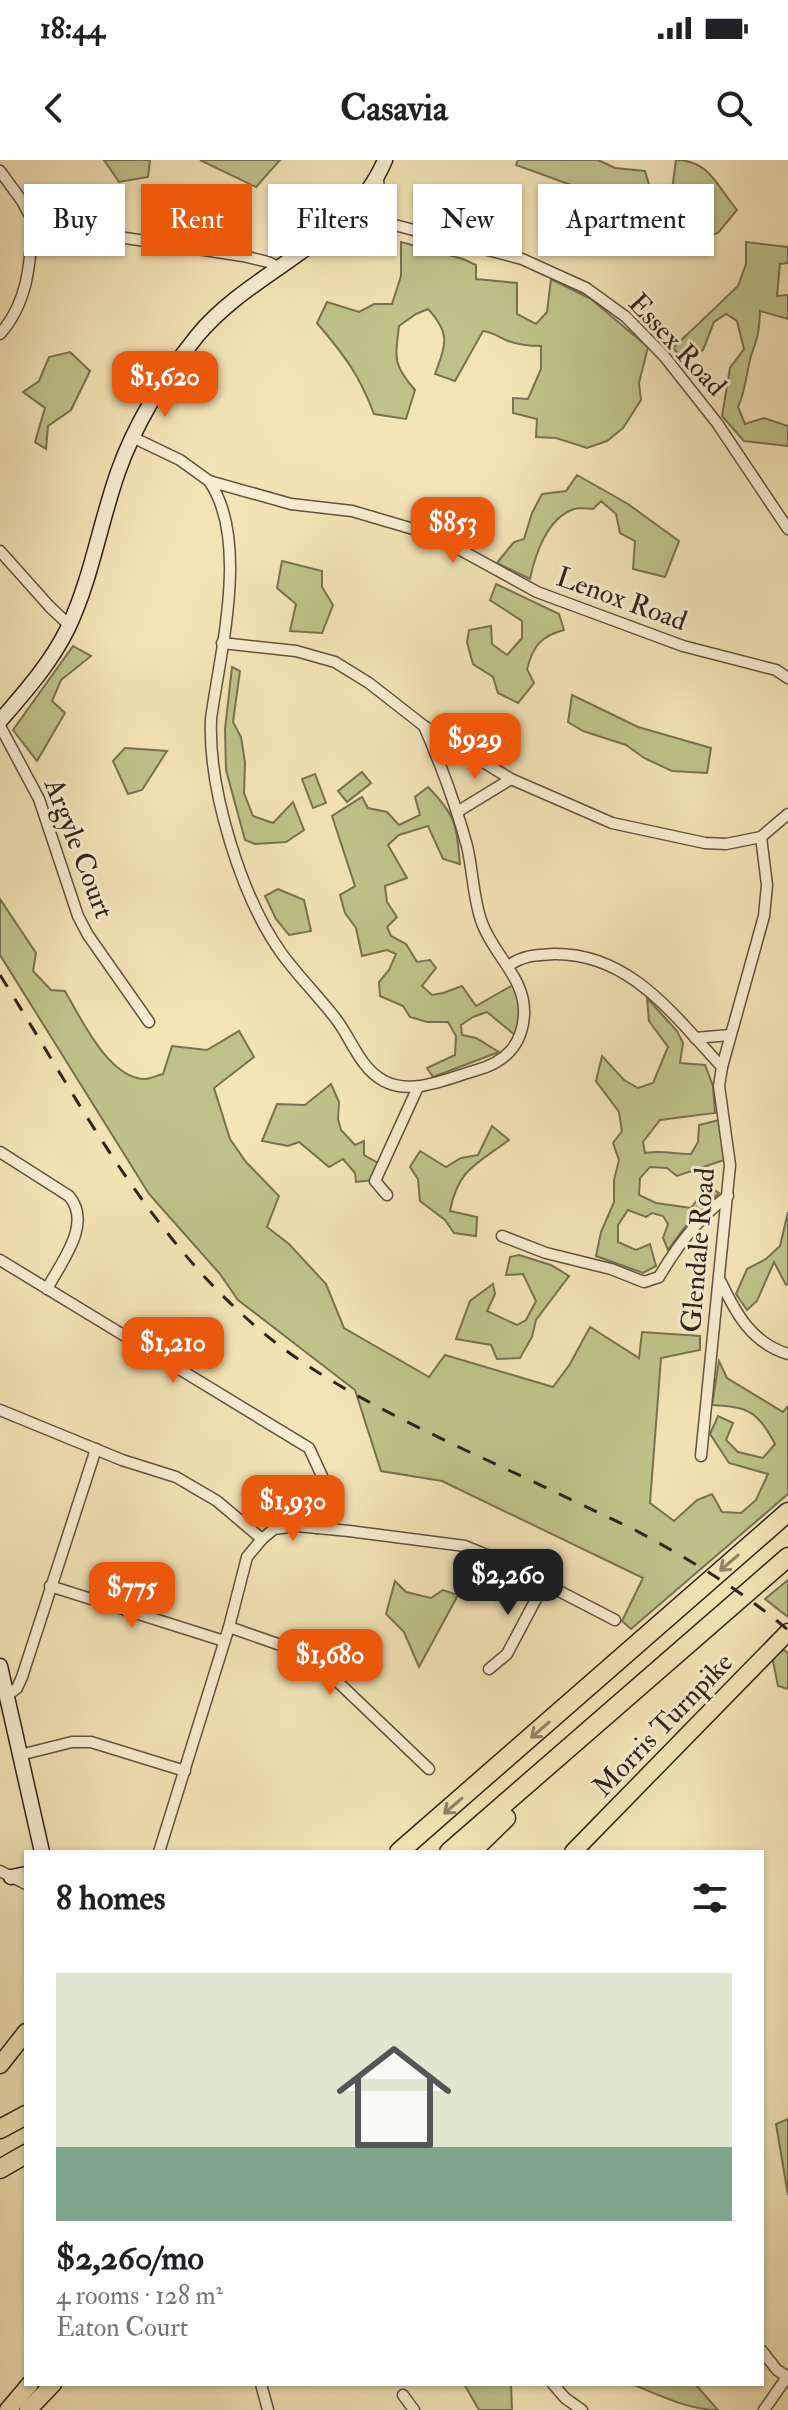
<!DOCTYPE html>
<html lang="en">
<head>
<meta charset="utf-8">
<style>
  :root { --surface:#fff; --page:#f6f6f6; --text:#202124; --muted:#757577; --accent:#ea580c }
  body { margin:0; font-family:"IM FELL Double Pica",serif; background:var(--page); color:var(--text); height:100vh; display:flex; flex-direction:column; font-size:30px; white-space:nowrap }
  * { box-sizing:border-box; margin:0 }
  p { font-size:26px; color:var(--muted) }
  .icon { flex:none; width:44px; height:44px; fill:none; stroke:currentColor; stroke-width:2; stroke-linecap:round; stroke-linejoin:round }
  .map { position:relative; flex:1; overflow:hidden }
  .drawer { position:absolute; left:24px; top:1690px; width:740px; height:536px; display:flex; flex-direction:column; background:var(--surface); border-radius:0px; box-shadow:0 2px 6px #0004 }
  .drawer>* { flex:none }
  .banner { position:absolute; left:24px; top:24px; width:740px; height:72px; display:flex; gap:16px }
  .price { position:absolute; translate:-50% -68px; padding:0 18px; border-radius:16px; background:var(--accent); color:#fff; font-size:26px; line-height:52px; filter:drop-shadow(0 2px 4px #0008) }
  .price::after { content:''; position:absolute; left:50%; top:48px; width:24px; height:18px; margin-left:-12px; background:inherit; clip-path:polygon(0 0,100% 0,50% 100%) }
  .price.selected { background:#222; color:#fff }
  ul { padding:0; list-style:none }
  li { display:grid; align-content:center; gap:16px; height:424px; padding:0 32px }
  li span { display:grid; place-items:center; height:248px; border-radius:0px; color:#555 }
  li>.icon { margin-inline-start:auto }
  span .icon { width:144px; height:144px; fill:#fffc; stroke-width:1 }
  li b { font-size:34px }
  h2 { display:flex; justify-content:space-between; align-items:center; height:96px; padding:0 32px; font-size:34px }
  .tag { padding:0 28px; border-radius:0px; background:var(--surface); box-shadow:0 2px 6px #0004; font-size:28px; line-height:72px }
  .tag.selected { background:var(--accent); color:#fff }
  .status { display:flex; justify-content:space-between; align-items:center; height:56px; padding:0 40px; background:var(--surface); direction:ltr }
  .status svg { height:22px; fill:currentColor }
  header { display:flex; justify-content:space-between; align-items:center; height:104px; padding:0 32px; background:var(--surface); font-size:36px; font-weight:800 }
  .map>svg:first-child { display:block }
  .green { fill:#bfc38b; stroke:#787252; stroke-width:2 }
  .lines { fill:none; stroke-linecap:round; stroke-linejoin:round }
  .minor-casing { stroke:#625240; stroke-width:13 }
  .secondary-casing { stroke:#312219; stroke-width:17 }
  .primary-casing { stroke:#312219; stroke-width:19 }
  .motorway-casing { stroke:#312219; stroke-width:21 }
  .minor { stroke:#f7edd0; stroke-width:10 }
  .secondary { stroke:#f7edd0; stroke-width:14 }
  .primary { stroke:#f3e4b6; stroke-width:16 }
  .motorway { stroke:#f3e4b6; stroke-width:18 }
  .rail { stroke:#312219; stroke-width:3; stroke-dasharray:14 14; stroke-linecap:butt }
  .oneway { stroke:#928368 }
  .labels { text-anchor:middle; stroke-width:6; stroke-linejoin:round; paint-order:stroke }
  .street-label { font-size:28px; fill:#312219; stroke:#f7edd0 }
</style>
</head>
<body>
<div class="status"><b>18:44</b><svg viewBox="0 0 49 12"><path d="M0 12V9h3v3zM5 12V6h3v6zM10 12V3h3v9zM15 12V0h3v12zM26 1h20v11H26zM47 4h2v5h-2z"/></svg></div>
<header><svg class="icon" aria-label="back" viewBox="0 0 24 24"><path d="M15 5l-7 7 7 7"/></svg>Casavia<svg class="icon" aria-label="search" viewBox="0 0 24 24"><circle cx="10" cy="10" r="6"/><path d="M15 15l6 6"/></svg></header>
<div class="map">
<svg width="788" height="2250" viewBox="0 0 788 2250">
  <rect width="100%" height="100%" fill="#f3e4b6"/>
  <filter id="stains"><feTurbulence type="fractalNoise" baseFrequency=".0025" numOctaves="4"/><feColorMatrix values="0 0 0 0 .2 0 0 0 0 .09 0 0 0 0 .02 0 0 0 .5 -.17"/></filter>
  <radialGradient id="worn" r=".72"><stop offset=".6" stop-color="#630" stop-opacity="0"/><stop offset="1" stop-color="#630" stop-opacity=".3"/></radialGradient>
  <g class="green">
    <path d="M 104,0 L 150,0 L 148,17 L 119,22 Z"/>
    <path d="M 200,0 L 280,0 L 256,27 Z"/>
    <path d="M 518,0 L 598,0 L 615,8 L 645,11 L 650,28 L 672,30 L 676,0 C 709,0 717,26 737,50 L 718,73 L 699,79 L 677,78 L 626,45 L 516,5 Z"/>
    <path d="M 401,82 L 463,99 L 476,105 L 476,119 L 517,123 L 517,154 L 536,164 L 547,152 L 551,119 L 591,139 L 648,187 L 639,223 L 641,240 L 623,268 L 607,281 L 587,288 L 556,278 L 536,277 L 537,259 L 513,253 L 513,238 L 528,239 L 541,209 L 541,186 C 530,186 519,185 508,181 C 499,177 493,172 483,171 L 455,221 L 435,214 C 446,184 451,174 428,149 L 416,154 L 399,166 C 395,199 393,205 415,230 L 406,259 L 374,254 C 359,214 344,195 317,163 L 327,142 L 359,152 L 374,144 L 392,144 L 401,116 Z"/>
    <path d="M 746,82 L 788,87 L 788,103 L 780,104 L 777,136 L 788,135 L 788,159 L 760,151 C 759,174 758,176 751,196 C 746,214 746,230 738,247 L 745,264 L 764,258 L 788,266 L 788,286 L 744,281 L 722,256 L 730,208 L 744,189 L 737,161 L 726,154 L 714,162 L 703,190 L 684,201 L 673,188 L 738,126 L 746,104 Z"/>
    <path d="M 70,192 L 90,211 L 71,250 L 48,266 L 46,289 L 35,282 L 45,248 L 23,232 L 39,221 L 49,197 Z"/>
    <path d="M 577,315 L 628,344 L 679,381 L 665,417 L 633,409 L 635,381 L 620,373 L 616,354 L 601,341 L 593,349 C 588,349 579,347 574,349 C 547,358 535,395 530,419 L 497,403 L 514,382 L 524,379 L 532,353 L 542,334 L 566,331 Z"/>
    <path d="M 282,401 L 322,411 L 322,427 L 333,445 L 322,473 L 290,471 L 296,444 L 277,428 Z"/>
    <path d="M 496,424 L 559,454 L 564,470 C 541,476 533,486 527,509 L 534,523 L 518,543 L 498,533 L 493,517 L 473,504 L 467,482 L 469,470 L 491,466 L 492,484 L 507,495 L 522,478 L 522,461 L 490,440 Z"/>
    <path d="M 73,486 L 91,496 L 61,520 L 52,541 L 65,553 L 37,601 L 13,570 Z"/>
    <path d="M 232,507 L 240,511 L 233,562 L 241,577 L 245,602 L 244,633 L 253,656 L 273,663 L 293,642 L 304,670 L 286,682 L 255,684 L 245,680 L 226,610 L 225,569 Z"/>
    <path d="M 572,535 L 638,567 L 711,588 L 707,613 L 672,611 L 644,598 L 626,585 L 583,571 L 568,562 Z"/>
    <path d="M 125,588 L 167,591 L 142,630 L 128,634 L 113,601 Z"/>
    <path d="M 362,612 L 371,623 L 347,642 L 338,631 Z"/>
    <path d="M 315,614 L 326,643 L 313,648 L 302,619 Z"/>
    <path d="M 428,627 C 457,657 456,664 460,704 L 443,699 L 428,666 L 399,675 L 388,685 L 407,718 L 385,726 L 387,742 L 397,757 L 387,767 L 391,776 L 406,784 L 417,802 L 430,800 L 436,808 L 422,826 L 432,835 L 443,833 L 462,826 L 476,846 L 513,825 L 522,853 L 516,876 L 487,852 L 473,857 L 461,865 L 462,875 L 476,878 L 499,892 L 433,917 L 427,908 L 455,895 L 456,876 L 448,862 L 427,862 L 410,857 L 403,846 L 380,836 L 379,822 L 389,810 L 396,794 L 387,790 L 362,796 L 356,768 L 345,753 L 340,735 L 355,726 L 332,656 L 362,637 L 368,648 L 387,652 L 399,665 L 420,655 L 415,637 Z"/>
    <path d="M 278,729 L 304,740 L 311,771 L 289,775 L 276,759 L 265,736 Z"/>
    <path d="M 0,739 L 36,793 L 33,811 L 51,830 L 65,831 C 80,857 109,919 145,919 C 150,919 158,915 163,914 L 172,886 L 207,890 L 239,871 L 254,897 L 214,928 L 230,979 L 246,1002 L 279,1036 L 267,1067 L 289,1084 L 326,1124 L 344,1168 L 429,1217 L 445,1195 L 553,1227 L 570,1204 L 590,1167 L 639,1198 L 642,1172 L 700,1176 L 700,1190 L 661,1198 L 650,1343 L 674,1361 L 697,1340 L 712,1334 L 722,1352 L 741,1353 L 756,1340 L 768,1314 L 729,1303 L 710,1274 L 718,1256 L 733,1263 L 726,1280 L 738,1292 L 763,1298 L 775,1284 C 758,1251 748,1247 712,1245 L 719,1201 L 727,1218 L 783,1252 L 788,1246 L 788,1334 L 631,1469 L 622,1461 L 643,1418 L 442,1321 L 381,1311 L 355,1230 L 238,1140 L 220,1114 L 149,1034 L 0,795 Z"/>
    <path d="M 647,838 L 677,871 L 683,883 L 680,903 L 705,905 L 713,926 L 715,953 L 660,960 L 643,982 L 645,993 C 661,990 675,994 691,994 L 698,982 L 699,965 L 719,960 L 724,1000 L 677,1016 L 667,1008 L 650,1007 L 640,1018 L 639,1035 L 656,1043 L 691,1048 L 708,1026 L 719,1033 L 685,1067 L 668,1090 L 663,1078 L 668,1064 L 663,1056 L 652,1053 L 646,1057 L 628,1050 L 618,1065 L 618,1082 L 636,1090 L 650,1084 L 656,1106 L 643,1113 L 596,1096 L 601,1072 L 614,1042 L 614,1020 L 619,1000 L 613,983 L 622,971 L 619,952 L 596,921 L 602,896 L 624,920 L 638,928 L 653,923 L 668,887 L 649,861 Z"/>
    <path d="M 331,924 L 339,942 L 338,959 L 341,970 L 355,985 L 364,981 L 364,995 L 378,1003 L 373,1020 L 356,1022 L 355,1013 L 343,999 L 329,1007 L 299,982 L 288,986 L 262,981 L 277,944 L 305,945 Z"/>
    <path d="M 492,966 L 509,980 C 477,1004 458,1009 450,1051 L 477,1057 L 476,1076 L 454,1073 L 445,1060 L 420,1041 L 418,1019 L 410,1007 L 420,991 L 446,1007 L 461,998 L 478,995 Z"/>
    <path d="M 788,1052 L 788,1124 L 786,1125 L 774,1102 L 757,1141 L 747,1150 L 736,1134 L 747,1109 L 766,1099 L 780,1086 Z"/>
    <path d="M 519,1095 L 551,1105 L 569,1116 L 536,1160 L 532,1177 L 520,1198 L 497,1199 L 491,1185 L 456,1179 L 470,1141 L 493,1124 L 495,1134 L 487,1151 L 517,1165 L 526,1160 L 536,1141 L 523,1114 L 506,1115 L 510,1097 Z"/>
    <path d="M 788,1420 L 788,1457 L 765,1439 Z"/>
    <path d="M 395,1421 L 406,1432 L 431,1438 L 443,1430 L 458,1435 L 419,1507 L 404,1472 L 386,1454 Z"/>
    <path d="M 784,1490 L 788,1493 L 788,1529 L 778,1526 L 772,1496 Z"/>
    <path d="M 788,1959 L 788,2035 L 776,1964 Z"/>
    <path d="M 464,2224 L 511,2224 L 512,2250 L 479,2250 Z"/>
    <path d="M 632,2224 L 695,2224 L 718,2250 C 689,2250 658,2235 632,2224 Z"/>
  </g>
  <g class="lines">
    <defs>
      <g id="minor">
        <path d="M 0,11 L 22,41 L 33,61 L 60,68 L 243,96 L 268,102 L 278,107"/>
        <path d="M 378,17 L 379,37 L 391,64"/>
        <path d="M 345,59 L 391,64 L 522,99 L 586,128 L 626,157 L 664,196 L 717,263 L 788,369"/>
        <path d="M 0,174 C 29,141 30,102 33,61"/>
        <path d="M 132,277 L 180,300 L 209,321 L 291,344 L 352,351 L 420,371 L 446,382 L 537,432 L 683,486 L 776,510 L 788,518"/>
        <path d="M 209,321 C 250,380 220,492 211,559 C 208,629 241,737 282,794 C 299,817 319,837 336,859 C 352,880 360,908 384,921 C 412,936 448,918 477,910 C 505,902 522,886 524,855 C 526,818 494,796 482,763 C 473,739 473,711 467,686 C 456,645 441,605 424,566"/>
        <path d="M 0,391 L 50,447 L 69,465"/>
        <path d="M 222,483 L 296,491 L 335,502 L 369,523 L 424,566 L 511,619 L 612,663 L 705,683 L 726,684 L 761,677 L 788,654"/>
        <path d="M 0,566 L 39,639 L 78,756 L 88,775 L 149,862"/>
        <path d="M 457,652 L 511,619"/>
        <path d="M 508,806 C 523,795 536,795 554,794 C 631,793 675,857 722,907 L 719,926 L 730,1005 L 701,1296"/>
        <path d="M 695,878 L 730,875"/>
        <path d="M 722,907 L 764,756 L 767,725 L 761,677"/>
        <path d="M 0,992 L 69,1036 C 93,1064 61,1102 47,1129"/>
        <path d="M 387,1035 L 375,1021 L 418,927"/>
        <path d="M 502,1076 L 546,1093 L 611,1109 L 644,1122 L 659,1117 C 677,1086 699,1057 728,1036"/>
        <path d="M 0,1100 L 309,1288 L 322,1316 L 317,1368"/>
        <path d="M 721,1122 C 736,1154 752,1183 788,1194"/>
        <path d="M 0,1250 L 122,1300 L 176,1317 L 217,1341 L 262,1379"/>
        <path d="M 50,1426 L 224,1481"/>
        <path d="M 229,1467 L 289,1488 L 319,1504 L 429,1609"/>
        <path d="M 489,1509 L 507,1494 L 544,1424"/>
        <path d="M 7,1536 L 17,1528 L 22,1517 L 96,1289"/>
        <path d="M 20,1595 L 72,1582 L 91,1582 L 185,1611"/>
        <path d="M 159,1692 L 229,1467 L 247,1397 L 262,1379 L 274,1369 L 297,1366 L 349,1371 L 465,1386 L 499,1400 L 615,1460"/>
        <path d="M 0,1711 L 26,1724"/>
        <path d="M 762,2191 L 777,2210 L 788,2217"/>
        <path d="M 261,2224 L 268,2250"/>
        <path d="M 553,2224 L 565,2238 L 582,2250"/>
        <path d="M 403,2235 L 414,2250"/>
        <path d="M 764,2250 L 787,2217"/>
      </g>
      <g id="secondary">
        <path d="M 0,561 C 25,532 51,503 68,468 C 91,420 100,363 118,312 C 135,264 165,216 197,176 C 252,109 351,82 385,0"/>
        <path d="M 0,1506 L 42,1692"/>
        <path d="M 11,1717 L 26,1714"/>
      </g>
      <g id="primary">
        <path d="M 573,1692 L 788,1472"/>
        <path d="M 0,1905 L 26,1872"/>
        <path d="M 8,2250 L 30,2224"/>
        <path d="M 28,2250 L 53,2224"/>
      </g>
      <g id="motorway">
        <path d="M 399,1692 L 788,1352"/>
        <path d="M 449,1692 L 788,1397"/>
        <path d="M 471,1692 L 506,1658"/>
        <path d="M 0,1969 L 26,1955"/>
        <path d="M 0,2009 L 26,1994"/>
      </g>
    </defs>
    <use href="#minor" class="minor-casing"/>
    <use href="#secondary" class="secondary-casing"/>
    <use href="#primary" class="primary-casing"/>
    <use href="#motorway" class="motorway-casing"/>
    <use href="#minor" class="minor"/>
    <use href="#secondary" class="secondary"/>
    <use href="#primary" class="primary"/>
    <use href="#motorway" class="motorway"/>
    <path class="rail" d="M 0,815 C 81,944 156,1092 280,1186 C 337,1229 401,1259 465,1290 C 522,1316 578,1343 635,1370 C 689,1399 741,1430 788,1470"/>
  </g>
  <defs><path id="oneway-shaft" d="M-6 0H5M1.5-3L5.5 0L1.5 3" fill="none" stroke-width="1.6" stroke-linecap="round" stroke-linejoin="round" transform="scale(2)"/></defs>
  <g class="oneway">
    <use href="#oneway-shaft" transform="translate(729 1403) rotate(139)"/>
    <use href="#oneway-shaft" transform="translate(540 1570) rotate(139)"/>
    <use href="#oneway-shaft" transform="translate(453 1646) rotate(139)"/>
  </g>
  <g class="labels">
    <g class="street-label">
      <text transform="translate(678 184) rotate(47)" y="10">Essex Road</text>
      <text transform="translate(622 438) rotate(20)" y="10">Lenox Road</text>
      <text transform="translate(80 688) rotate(69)" y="10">Argyle Court</text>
      <text transform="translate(697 1090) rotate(-85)" y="10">Glendale Road</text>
      <text transform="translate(662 1564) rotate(-46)" y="10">Morris Turnpike</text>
    </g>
  </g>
  <rect width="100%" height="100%" filter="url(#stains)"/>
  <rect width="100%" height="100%" fill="url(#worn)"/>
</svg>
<b class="price" style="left:165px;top:259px">$1,620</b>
<b class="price" style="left:453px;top:405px">$853</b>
<b class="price" style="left:475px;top:621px">$929</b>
<b class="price" style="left:173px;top:1225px">$1,210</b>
<b class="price" style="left:293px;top:1383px">$1,930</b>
<b class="price selected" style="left:508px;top:1457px">$2,260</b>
<b class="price" style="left:132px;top:1470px">$775</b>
<b class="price" style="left:330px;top:1537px">$1,680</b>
<div class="banner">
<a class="tag">Buy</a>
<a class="tag selected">Rent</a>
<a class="tag">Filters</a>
<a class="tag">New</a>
<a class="tag">Apartment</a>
</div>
<section class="drawer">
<h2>8 homes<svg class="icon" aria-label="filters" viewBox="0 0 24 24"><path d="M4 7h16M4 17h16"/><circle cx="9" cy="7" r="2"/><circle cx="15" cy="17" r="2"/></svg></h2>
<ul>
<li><span style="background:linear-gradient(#dfe7d0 70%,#7fa58c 0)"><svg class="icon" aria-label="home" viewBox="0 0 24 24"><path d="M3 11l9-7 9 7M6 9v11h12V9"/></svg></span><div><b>$2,260/mo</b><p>4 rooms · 128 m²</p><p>Eaton Court</p></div></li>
</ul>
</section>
</div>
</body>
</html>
